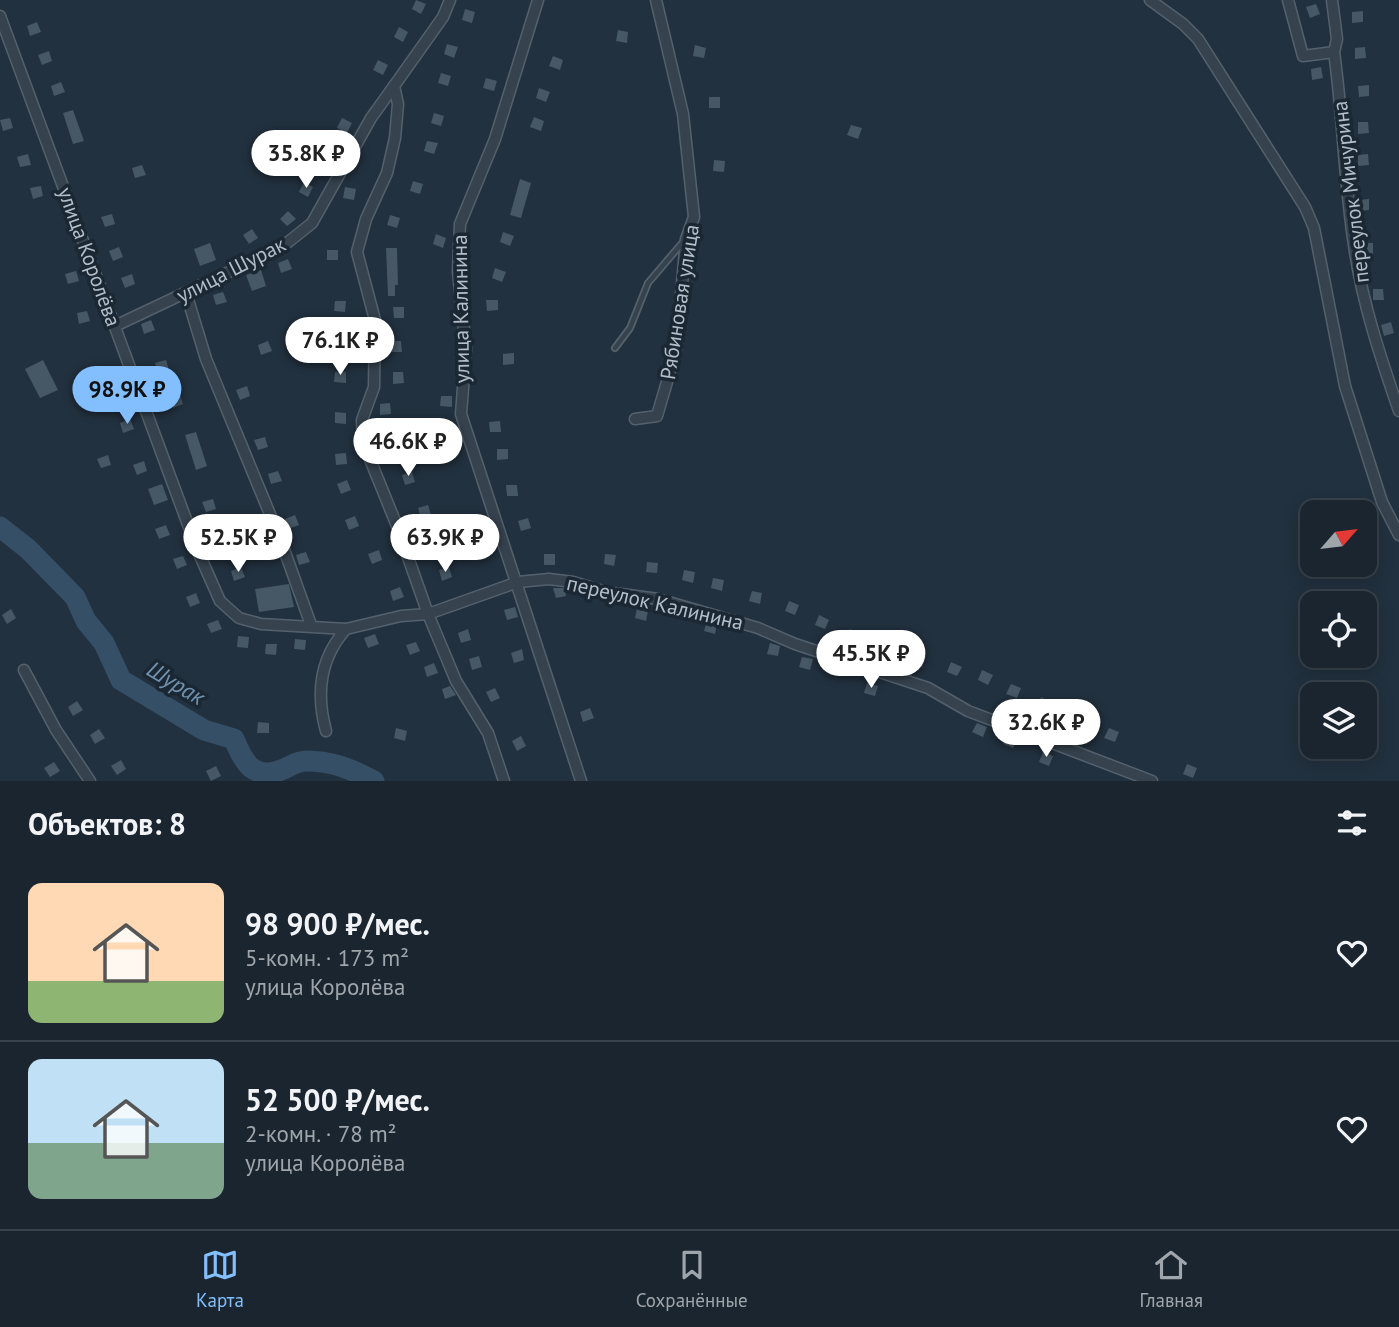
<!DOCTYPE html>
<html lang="ru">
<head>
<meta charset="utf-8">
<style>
  :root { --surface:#1a252f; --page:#27313b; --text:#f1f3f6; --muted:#9fa5aa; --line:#38424b; --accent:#83bffe }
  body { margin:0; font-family:"PT Sans",sans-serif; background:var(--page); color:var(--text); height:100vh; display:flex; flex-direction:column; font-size:26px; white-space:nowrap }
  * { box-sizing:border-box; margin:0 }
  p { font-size:23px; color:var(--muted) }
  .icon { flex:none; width:38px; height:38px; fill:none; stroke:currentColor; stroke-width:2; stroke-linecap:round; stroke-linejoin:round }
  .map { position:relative; height:781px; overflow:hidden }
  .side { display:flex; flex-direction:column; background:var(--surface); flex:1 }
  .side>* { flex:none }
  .needle { width:46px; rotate:62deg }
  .fabs { position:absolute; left:1300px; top:500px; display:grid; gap:14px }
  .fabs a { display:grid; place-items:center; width:77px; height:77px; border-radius:14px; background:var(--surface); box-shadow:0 4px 18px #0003,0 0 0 2px var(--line); font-size:35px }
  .price { position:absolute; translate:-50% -60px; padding:0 16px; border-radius:24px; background:#fff; color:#222; font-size:23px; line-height:46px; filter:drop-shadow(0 2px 4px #0008) }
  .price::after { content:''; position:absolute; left:50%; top:42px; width:21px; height:16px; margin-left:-10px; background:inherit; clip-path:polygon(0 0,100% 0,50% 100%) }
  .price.on { background:var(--accent); color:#111 }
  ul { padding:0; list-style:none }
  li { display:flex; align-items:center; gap:21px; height:175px; padding:0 28px }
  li+li { border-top:2px solid var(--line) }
  li span { display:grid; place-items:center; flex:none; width:196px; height:140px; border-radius:14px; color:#555 }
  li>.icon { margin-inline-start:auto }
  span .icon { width:84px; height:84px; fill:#fffc; stroke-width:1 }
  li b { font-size:30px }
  h2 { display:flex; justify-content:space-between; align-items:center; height:84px; padding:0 28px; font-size:30px }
  .menu { display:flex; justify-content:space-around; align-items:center; height:98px; border-top:2px solid var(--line); background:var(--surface); font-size:19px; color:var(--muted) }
  .menu a { display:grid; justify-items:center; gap:4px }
  .menu .on { color:var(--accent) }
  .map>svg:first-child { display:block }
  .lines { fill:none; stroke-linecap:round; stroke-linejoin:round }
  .river { stroke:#354f67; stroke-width:21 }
  .building { fill:#465765 }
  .lane-casing { stroke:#54616d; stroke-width:8 }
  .street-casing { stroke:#54616d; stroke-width:13 }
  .lane { stroke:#36434f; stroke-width:4.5 }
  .street { stroke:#36434f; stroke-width:10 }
  .labels { text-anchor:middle; stroke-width:7; stroke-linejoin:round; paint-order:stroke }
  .street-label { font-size:21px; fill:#b2beca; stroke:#1b2833 }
  .water-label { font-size:23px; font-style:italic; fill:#7092af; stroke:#1b2833 }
</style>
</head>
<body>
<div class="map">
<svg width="1399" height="781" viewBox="0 0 1399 781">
  <rect width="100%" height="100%" fill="#22313f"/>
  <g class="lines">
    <path class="river" d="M 0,527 L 28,549 L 75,597 L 86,621 L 104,643 L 121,680 L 204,730 L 234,739 C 243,761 253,781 281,770 C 289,767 297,761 306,761 C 333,761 351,769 374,781"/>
  </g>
  <g class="building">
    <path d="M 416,0 L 426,4 L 421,14 L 412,9 Z"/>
    <path d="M 1316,4 L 1320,14 L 1310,18 L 1306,7 Z"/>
    <path d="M 465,9 L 475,12 L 472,23 L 462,20 Z"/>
    <path d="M 1363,11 L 1363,22 L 1352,23 L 1352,12 Z"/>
    <path d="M 37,22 L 41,32 L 30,36 L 27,26 Z"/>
    <path d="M 399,27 L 408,32 L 403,42 L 394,37 Z"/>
    <path d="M 618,30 L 628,32 L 627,43 L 616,41 Z"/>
    <path d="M 447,44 L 458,47 L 454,58 L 444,54 Z"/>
    <path d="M 695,45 L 706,48 L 704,58 L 693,56 Z"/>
    <path d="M 1365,47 L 1366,58 L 1355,59 L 1355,48 Z"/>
    <path d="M 49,51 L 52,61 L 42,65 L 38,55 Z"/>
    <path d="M 553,56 L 563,60 L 560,70 L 549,66 Z"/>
    <path d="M 378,60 L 388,65 L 383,75 L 373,70 Z"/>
    <path d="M 1321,67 L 1323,78 L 1312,80 L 1311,69 Z"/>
    <path d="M 441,73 L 451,76 L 448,86 L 438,83 Z"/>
    <path d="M 486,78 L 497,81 L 494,91 L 483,88 Z"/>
    <path d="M 61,82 L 65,92 L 54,96 L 51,86 Z"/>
    <path d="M 1369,85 L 1369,96 L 1359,97 L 1358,86 Z"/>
    <path d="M 539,88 L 550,92 L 546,102 L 536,98 Z"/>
    <rect x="709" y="97" width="11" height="11"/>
    <path d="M 73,110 L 84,141 L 73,144 L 63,113 Z"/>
    <path d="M 434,113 L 444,116 L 441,126 L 431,123 Z"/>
    <path d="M 534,117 L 544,121 L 541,131 L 530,127 Z"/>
    <path d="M 10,118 L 13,128 L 3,131 L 0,120 Z"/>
    <path d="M 342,118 L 352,123 L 347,133 L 337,128 Z"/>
    <path d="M 1358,122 L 1368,122 L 1369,133 L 1358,134 Z"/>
    <path d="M 851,125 L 862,128 L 858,139 L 847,135 Z"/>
    <path d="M 427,141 L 438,143 L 434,154 L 424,151 Z"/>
    <path d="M 316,150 L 325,154 L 320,164 L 311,159 Z"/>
    <path d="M 28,154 L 31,165 L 20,167 L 17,157 Z"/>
    <path d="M 1368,154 L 1369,165 L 1358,166 L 1358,155 Z"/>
    <path d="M 714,160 L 725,161 L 724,172 L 713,171 Z"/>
    <path d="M 142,165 L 146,175 L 135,178 L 132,168 Z"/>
    <path d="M 520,179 L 531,183 L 521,218 L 510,215 Z"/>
    <path d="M 413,181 L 423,184 L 420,194 L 410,191 Z"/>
    <path d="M 304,182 L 313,187 L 308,197 L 299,192 Z"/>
    <path d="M 41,186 L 43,196 L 33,199 L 30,188 Z"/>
    <path d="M 345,187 L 356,189 L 354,200 L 343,198 Z"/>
    <path d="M 1369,199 L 1369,210 L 1359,211 L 1358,200 Z"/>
    <path d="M 288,211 L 296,219 L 287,226 L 280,219 Z"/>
    <path d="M 112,214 L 115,224 L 105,227 L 101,217 Z"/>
    <path d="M 390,215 L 400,218 L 397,228 L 387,225 Z"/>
    <path d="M 252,229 L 258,238 L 249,244 L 243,235 Z"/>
    <path d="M 503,232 L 514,236 L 510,246 L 500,242 Z"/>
    <path d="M 436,234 L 446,238 L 443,248 L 433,244 Z"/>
    <path d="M 210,243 L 216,260 L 200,266 L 194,249 Z"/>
    <path d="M 1362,243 L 1373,243 L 1373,254 L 1363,254 Z"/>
    <path d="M 119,247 L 123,257 L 113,261 L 109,251 Z"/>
    <path d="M 386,248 L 397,248 L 398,285 L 395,285 L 395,296 L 388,296 Z"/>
    <rect x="327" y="250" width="11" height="10"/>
    <path d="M 288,259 L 292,269 L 281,273 L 278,263 Z"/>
    <path d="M 495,268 L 506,272 L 502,282 L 492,278 Z"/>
    <path d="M 261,270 L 266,286 L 252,291 L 246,275 Z"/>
    <path d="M 76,271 L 79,281 L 68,284 L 65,274 Z"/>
    <path d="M 132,274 L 135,284 L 125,288 L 121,278 Z"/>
    <path d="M 1373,289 L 1383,289 L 1384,300 L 1373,300 Z"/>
    <path d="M 223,292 L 227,302 L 216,305 L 213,295 Z"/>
    <path d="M 486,300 L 498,300 L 498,310 L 487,311 Z"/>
    <path d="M 335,301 L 346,301 L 345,312 L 334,311 Z"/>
    <path d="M 393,307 L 404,307 L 404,318 L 394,318 Z"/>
    <path d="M 87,311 L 90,321 L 79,324 L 77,313 Z"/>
    <path d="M 151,320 L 155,330 L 144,334 L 141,324 Z"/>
    <path d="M 1391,322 L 1394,333 L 1384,336 L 1381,325 Z"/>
    <path d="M 336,338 L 347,339 L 347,349 L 335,349 Z"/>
    <path d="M 268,341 L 272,351 L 261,355 L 258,345 Z"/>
    <path d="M 391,341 L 401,341 L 402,352 L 391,352 Z"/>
    <path d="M 514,353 L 514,364 L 503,365 L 503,354 Z"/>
    <path d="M 43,360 L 58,390 L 40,398 L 25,369 Z"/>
    <path d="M 166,360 L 169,370 L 159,373 L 155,363 Z"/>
    <path d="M 335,372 L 346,372 L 346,383 L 334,382 Z"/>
    <path d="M 393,372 L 403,372 L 404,383 L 393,384 Z"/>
    <path d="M 116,386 L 120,396 L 110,400 L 106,390 Z"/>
    <path d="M 247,386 L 250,396 L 240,400 L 236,390 Z"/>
    <path d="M 180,394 L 183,404 L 173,408 L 169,398 Z"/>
    <path d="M 441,396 L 452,396 L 452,407 L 440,406 Z"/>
    <path d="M 390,403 L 391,414 L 380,415 L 380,404 Z"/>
    <path d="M 335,412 L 346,413 L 346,424 L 335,423 Z"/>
    <path d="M 130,419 L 134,429 L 123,433 L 120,423 Z"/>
    <path d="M 500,421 L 501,432 L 490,432 L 489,422 Z"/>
    <path d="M 458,431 L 461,441 L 450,444 L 447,434 Z"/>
    <path d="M 196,432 L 207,466 L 196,470 L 185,435 Z"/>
    <path d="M 265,437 L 268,447 L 258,450 L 254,440 Z"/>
    <path d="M 396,437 L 406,437 L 407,448 L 396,448 Z"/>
    <path d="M 497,449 L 508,449 L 508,459 L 497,460 Z"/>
    <path d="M 346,453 L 347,464 L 336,465 L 335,454 Z"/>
    <path d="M 108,455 L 111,465 L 101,468 L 97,459 Z"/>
    <path d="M 144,461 L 147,471 L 137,475 L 133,465 Z"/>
    <path d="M 278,471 L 282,481 L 271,484 L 268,474 Z"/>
    <path d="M 412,472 L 415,482 L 405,485 L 402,475 Z"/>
    <path d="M 347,480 L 351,490 L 341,494 L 337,484 Z"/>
    <path d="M 162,484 L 168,500 L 154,505 L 148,489 Z"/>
    <path d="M 506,485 L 517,485 L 518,496 L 507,496 Z"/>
    <path d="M 213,499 L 216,509 L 206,512 L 202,502 Z"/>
    <path d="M 428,505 L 431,515 L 421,518 L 418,508 Z"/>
    <path d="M 295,515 L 299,525 L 288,529 L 285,519 Z"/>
    <path d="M 355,516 L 359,526 L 349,530 L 345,520 Z"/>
    <path d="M 528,518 L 531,528 L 521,531 L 518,521 Z"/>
    <path d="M 166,525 L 170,535 L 159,539 L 155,529 Z"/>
    <path d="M 487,525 L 489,535 L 479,538 L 476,528 Z"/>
    <path d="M 229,535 L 233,545 L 222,548 L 219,538 Z"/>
    <path d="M 438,538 L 441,549 L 431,552 L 428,541 Z"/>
    <path d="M 379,550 L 382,560 L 372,564 L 368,554 Z"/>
    <path d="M 306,552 L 310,562 L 299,565 L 296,555 Z"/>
    <rect x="544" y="554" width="11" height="11"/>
    <path d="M 605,554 L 616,555 L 614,566 L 604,564 Z"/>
    <path d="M 183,556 L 187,565 L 177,569 L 173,559 Z"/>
    <path d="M 647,562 L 658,563 L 657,573 L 646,572 Z"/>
    <path d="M 241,567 L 245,577 L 234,581 L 231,571 Z"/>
    <path d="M 449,567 L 452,577 L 442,581 L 439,570 Z"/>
    <path d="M 684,570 L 695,572 L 693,583 L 682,580 Z"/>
    <path d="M 713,578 L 724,580 L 722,591 L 711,588 Z"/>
    <path d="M 289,584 L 294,607 L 259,612 L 255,589 Z"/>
    <path d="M 400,587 L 404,597 L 393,601 L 390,591 Z"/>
    <path d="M 553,588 L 565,588 L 566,596 L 556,598 Z"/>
    <path d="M 752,591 L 762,593 L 760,604 L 749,601 Z"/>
    <path d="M 196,593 L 200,603 L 190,607 L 186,597 Z"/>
    <path d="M 789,601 L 799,605 L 795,615 L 785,611 Z"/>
    <path d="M 515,607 L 518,617 L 507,620 L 504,610 Z"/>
    <path d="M 637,608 L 648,611 L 646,621 L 635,618 Z"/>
    <path d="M 11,609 L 16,618 L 7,624 L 2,615 Z"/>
    <path d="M 819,615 L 829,620 L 825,629 L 815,625 Z"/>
    <path d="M 218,620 L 222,629 L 211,633 L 207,624 Z"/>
    <path d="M 707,621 L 717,624 L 715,634 L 704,631 Z"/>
    <path d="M 468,629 L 471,640 L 461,643 L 458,633 Z"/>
    <path d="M 850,629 L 860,634 L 856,643 L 845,639 Z"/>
    <path d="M 375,634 L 379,644 L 368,648 L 364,638 Z"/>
    <path d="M 238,636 L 249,637 L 248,648 L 237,647 Z"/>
    <path d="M 295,639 L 306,640 L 305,650 L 294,649 Z"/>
    <path d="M 416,642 L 420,651 L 410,655 L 406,645 Z"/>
    <path d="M 770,643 L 780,646 L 778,656 L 767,654 Z"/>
    <path d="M 266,644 L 277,644 L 276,655 L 265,654 Z"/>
    <path d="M 522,649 L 524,660 L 514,663 L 511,653 Z"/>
    <path d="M 916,653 L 926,657 L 922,667 L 912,663 Z"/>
    <path d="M 479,656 L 482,667 L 472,670 L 469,659 Z"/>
    <path d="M 802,657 L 813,659 L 810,670 L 799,667 Z"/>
    <path d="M 951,662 L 962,667 L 957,676 L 947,672 Z"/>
    <path d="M 434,663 L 438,673 L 427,677 L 424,667 Z"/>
    <path d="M 982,670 L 993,675 L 988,685 L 978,680 Z"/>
    <path d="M 867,683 L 878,686 L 875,696 L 864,693 Z"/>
    <path d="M 1011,684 L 1021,688 L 1017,698 L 1006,694 Z"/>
    <path d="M 450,686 L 456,695 L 445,699 L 442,689 Z"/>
    <path d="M 495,688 L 500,698 L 491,702 L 486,692 Z"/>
    <path d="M 1041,697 L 1051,702 L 1047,711 L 1037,707 Z"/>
    <path d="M 77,701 L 83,710 L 73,716 L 68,707 Z"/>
    <path d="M 590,708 L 594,718 L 583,722 L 580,712 Z"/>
    <path d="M 1075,710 L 1086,715 L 1082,724 L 1071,720 Z"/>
    <path d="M 258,722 L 269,723 L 269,733 L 257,733 Z"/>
    <path d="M 977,723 L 987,727 L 983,737 L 972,732 Z"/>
    <path d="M 396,728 L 407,731 L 405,741 L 394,738 Z"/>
    <path d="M 1109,728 L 1119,732 L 1115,742 L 1104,738 Z"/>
    <path d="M 99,729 L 105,738 L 95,744 L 90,735 Z"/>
    <path d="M 1007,734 L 1018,739 L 1013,748 L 1003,744 Z"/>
    <path d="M 521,736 L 526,746 L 517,751 L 512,741 Z"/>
    <path d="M 1043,752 L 1053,756 L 1049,766 L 1039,762 Z"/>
    <path d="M 121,760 L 126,769 L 117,775 L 111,766 Z"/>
    <path d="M 54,762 L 60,771 L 50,777 L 44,768 Z"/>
    <path d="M 1187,764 L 1197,768 L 1193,778 L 1183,774 Z"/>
    <path d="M 216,766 L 221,776 L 211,781 L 206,771 Z"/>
  </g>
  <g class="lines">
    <defs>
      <path id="lane" d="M 615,348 L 630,328 L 648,283 L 683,242"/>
      <g id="street">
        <path d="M 450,0 L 443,17 L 394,86 L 398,104 L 395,138 L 387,173 L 366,219 L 357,252 L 375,320 L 374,387 L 362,420 L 363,442 L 397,526 L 428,614 L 456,681 L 488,733 L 504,781"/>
        <path d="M 538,0 L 495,139 L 460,224 L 458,272 L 466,349 L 461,414 L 581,781"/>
        <path d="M 1150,0 L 1183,24 L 1198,39 L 1305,207 L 1314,228 L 1345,386 L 1382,502 L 1399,535"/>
        <path d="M 1288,0 L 1303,56 L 1334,52 L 1337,39 L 1332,0"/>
        <path d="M 0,16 L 197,549 L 220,601 L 239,618 L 261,624 L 346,629 C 320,658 316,694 326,731"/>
        <path d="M 1334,52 C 1343,116 1344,181 1354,245 C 1362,302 1380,356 1399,411"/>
        <path d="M 186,293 L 206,359 L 281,541 L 311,625"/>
        <path d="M 115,326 L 282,247 L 312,223 L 371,118 L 394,86"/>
        <path d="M 635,419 L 657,416 L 676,351 L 686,239 L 694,217 L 683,114 L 656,0"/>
        <path d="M 346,629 L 401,616 L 428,614 L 518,582 L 549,579 L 573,582 L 606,592 L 658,599 L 758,628 L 795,644 L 928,688 L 968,711 L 1152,781"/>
        <path d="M 24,670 L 56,730 L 90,781"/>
      </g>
    </defs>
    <use href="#lane" class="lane-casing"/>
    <use href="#street" class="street-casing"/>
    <use href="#lane" class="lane"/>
    <use href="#street" class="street"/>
  </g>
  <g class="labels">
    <g class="street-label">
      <text transform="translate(1351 192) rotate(-97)" y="7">переулок Мичурина</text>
      <text transform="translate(89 257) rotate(70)" y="7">улица Королёва</text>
      <text transform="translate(231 270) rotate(-27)" y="7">улица Шурак</text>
      <text transform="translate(680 302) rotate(-81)" y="7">Рябиновая улица</text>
      <text transform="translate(461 309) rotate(-91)" y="7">улица Калинина</text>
      <text transform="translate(655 603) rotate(13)" y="7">переулок Калинина</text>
    </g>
    <g class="water-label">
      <text transform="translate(176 683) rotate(31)" y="8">Шурак</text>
    </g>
  </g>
</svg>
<div class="fabs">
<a><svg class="needle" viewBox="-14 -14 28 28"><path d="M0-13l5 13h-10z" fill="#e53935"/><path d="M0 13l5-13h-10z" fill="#9fa5aa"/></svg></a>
<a><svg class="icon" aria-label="locate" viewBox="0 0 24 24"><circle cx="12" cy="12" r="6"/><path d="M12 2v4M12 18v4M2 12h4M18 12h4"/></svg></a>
<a><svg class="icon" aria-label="layers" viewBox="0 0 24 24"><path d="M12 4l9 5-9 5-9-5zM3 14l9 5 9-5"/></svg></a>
</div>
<b class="price" style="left:306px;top:190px">35.8K ₽</b>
<b class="price" style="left:340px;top:377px">76.1K ₽</b>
<b class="price on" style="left:127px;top:426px">98.9K ₽</b>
<b class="price" style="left:408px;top:478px">46.6K ₽</b>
<b class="price" style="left:238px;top:574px">52.5K ₽</b>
<b class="price" style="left:445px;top:574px">63.9K ₽</b>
<b class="price" style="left:871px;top:690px">45.5K ₽</b>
<b class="price" style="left:1046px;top:759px">32.6K ₽</b>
</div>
<section class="side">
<h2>Объектов: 8<svg class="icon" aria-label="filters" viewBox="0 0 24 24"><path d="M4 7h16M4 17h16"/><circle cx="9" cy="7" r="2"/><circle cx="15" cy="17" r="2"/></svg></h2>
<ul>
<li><span style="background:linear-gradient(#ffd9b3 70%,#8fb573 0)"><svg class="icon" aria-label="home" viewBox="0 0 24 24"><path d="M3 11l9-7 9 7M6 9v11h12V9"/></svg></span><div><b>98 900 ₽/мес.</b><p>5-комн. · 173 m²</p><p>улица Королёва</p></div><svg class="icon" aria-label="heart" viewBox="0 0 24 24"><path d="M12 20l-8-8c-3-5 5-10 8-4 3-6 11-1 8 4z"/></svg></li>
<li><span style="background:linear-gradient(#bfe0f5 60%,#7fa58c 0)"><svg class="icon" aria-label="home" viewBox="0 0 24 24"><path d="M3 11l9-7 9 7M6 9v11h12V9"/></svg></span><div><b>52 500 ₽/мес.</b><p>2-комн. · 78 m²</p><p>улица Королёва</p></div><svg class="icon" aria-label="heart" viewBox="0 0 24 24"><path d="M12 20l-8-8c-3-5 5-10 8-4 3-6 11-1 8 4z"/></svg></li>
</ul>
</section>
<nav class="menu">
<a class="on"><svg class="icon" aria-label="map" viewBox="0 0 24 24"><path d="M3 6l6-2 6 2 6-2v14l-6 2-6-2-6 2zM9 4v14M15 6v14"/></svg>Карта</a>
<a><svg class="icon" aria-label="saved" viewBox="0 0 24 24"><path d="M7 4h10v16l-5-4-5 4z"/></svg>Сохранённые</a>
<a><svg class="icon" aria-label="home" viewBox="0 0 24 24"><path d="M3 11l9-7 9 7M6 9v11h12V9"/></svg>Главная</a>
</nav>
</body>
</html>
